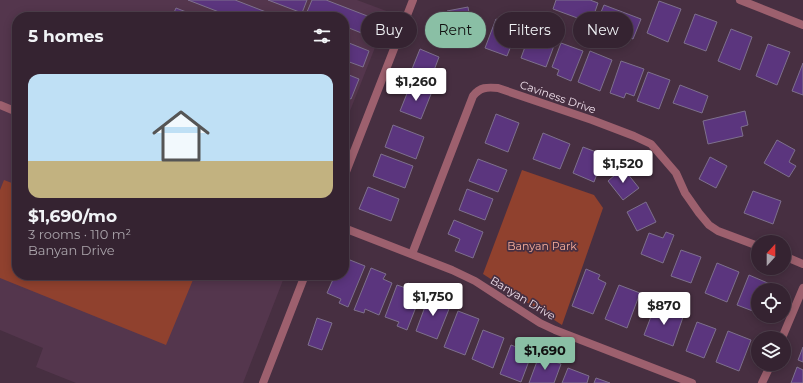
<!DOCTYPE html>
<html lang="en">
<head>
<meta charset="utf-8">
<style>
  :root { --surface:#352331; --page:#3d2b39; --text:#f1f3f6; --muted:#aaa4ab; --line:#4f404d; --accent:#8abfa5 }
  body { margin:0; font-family:Montserrat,sans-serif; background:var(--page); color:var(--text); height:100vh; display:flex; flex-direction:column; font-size:15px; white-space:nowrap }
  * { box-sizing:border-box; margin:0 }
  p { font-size:13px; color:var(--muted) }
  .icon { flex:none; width:22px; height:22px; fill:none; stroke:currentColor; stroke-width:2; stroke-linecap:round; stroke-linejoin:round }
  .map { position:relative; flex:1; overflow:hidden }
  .details { position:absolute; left:12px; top:12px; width:337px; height:268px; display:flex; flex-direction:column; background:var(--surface); border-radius:16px; box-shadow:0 2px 10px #0003,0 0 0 1px var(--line) }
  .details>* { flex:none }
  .guide { position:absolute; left:361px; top:12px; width:380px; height:36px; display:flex; gap:8px }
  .needle { width:26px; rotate:21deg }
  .tools { position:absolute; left:751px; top:235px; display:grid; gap:8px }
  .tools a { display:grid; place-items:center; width:40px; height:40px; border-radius:50%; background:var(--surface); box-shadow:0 2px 10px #0003,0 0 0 1px var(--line); font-size:20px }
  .price { position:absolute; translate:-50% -34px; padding:0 9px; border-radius:4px; background:#fff; color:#222; font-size:13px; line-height:26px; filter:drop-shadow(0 1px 2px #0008) }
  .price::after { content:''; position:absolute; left:50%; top:24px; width:12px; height:9px; margin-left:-6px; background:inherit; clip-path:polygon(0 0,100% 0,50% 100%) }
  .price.current { background:var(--accent); color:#111 }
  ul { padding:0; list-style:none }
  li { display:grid; align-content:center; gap:8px; height:212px; padding:0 16px }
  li+li { border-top:1px solid var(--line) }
  li span { display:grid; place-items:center; height:124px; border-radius:12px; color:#555 }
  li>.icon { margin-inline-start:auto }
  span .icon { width:72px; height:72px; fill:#fffc; stroke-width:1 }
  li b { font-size:17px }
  h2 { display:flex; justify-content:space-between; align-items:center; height:48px; padding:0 16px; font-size:17px }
  .chip { padding:0 14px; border-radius:18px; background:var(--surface); box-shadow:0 2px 10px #0003,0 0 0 1px var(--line); font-size:14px; line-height:36px }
  .chip.current { background:var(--accent); color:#111 }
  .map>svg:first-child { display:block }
  .built { fill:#54364d }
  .green { fill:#90412e }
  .building { fill:#5b357e; stroke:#7e708d }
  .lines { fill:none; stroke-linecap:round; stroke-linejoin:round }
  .minor { stroke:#9d606e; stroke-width:8 }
  .tertiary { stroke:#9d606e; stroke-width:8 }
  .labels { text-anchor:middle; stroke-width:3.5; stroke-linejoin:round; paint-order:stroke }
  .street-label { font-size:11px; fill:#f0e0ec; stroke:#472f41 }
  .park-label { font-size:11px; fill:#f7ae9b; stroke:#472f41 }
</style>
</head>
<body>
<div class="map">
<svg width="803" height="383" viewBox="0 0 803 383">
  <rect width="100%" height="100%" fill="#472f41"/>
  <path class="built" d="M 0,0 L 357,0 L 389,12 L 344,126 L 344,17 L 17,17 L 17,275 L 285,275 L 243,383 L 76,383 L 36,367 L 43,348 L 0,330 Z"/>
  <g class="green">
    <path d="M 522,170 L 594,195 L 603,208 L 562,325 L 483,274 Z"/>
    <path d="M 4,180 L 17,185 L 17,275 L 195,275 L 166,345 L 0,278 L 0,190 Z"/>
  </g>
  <g class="building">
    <path d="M 188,0 L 235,0 L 279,17 L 232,17 Z"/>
    <path d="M 268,0 L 307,0 L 302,13 Z"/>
    <path d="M 312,0 L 326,0 L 370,17 L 364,34 L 344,26 L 344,17 L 320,17 L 307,12 Z"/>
    <path d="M 556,0 L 590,0 L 598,3 L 591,23 L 553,9 Z"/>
    <path d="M 659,1 L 681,9 L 668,42 L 647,33 Z"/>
    <path d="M 604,5 L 641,19 L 633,39 L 596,24 Z"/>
    <path d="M 468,7 L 474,42 L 453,45 L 447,11 Z"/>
    <path d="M 176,8 L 199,17 L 172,17 Z"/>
    <path d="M 695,14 L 717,22 L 706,51 L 684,43 Z"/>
    <path d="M 496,19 L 518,28 L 507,56 L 485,48 Z"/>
    <path d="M 731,29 L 752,37 L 740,70 L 718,61 Z"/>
    <path d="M 530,33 L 555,43 L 546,67 L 521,58 Z"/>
    <path d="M 344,41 L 369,51 L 363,67 L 344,60 Z"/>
    <path d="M 561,43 L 583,51 L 571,81 L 557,75 L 559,70 L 552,67 Z"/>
    <path d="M 768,44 L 790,52 L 777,85 L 756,76 Z"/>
    <path d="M 420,49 L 439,57 L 430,81 L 410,74 Z"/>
    <path d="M 590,51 L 612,60 L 600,91 L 578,82 Z"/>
    <path d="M 621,61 L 644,69 L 634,96 L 626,93 L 624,98 L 610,93 Z"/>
    <path d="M 803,63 L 803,95 L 792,91 Z"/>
    <path d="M 648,72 L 670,80 L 659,109 L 637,101 Z"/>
    <path d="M 344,73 L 359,79 L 351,99 L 344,96 Z"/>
    <path d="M 680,85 L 708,96 L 702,113 L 673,103 Z"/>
    <path d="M 410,86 L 431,94 L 421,119 L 400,111 Z"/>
    <path d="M 745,111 L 748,125 L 741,127 L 743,136 L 708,144 L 703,121 Z"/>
    <path d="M 496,114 L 519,123 L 508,152 L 485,143 Z"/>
    <path d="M 393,125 L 424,137 L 416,159 L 385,147 Z"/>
    <path d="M 543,133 L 570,144 L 560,169 L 533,159 Z"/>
    <path d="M 777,140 L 795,150 L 789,162 L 796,166 L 789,177 L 764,163 Z"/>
    <path d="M 583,147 L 604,155 L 594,182 L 573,173 Z"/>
    <path d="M 381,154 L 413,166 L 405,188 L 373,176 Z"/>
    <path d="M 710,157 L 727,166 L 716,188 L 699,179 Z"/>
    <path d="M 478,159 L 507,170 L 498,192 L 469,181 Z"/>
    <path d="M 623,168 L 639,188 L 623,200 L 608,181 Z"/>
    <path d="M 368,187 L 399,199 L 391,221 L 359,209 Z"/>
    <path d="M 467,189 L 493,199 L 485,220 L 459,210 Z"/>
    <path d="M 753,191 L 781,201 L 773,224 L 744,213 Z"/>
    <path d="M 646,202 L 656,222 L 637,231 L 627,212 Z"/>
    <path d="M 454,220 L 483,232 L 473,258 L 455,251 L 460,239 L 448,234 Z"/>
    <path d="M 666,232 L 674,235 L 663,263 L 641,254 L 649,233 L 663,238 Z"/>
    <path d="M 681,250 L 701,257 L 691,283 L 671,276 Z"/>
    <path d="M 350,260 L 365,266 L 348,307 L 339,303 L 341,299 L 327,293 L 335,275 L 344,275 L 344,263 L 348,265 Z"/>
    <path d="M 717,263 L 739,272 L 727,302 L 705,293 Z"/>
    <path d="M 371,268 L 386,274 L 383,279 L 392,283 L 379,315 L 365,309 L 364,313 L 354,310 Z"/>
    <path d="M 586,269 L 600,275 L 598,279 L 606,283 L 593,314 L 572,306 Z"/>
    <path d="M 749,275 L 770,284 L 768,290 L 758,290 L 758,313 L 737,305 Z"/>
    <path d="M 408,283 L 423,289 L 407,330 L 397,326 L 399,322 L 385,317 L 397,285 L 406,288 Z"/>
    <path d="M 619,285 L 640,293 L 627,328 L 605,319 Z"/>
    <path d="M 429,296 L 451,304 L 437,339 L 416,331 Z"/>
    <path d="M 655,306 L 683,317 L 673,346 L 644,335 Z"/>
    <path d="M 458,311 L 479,319 L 465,355 L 444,347 Z"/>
    <path d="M 317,318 L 332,323 L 322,350 L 308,345 Z"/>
    <path d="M 697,322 L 716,329 L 704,358 L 686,351 Z"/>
    <path d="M 483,330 L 504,338 L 493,368 L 472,359 Z"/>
    <path d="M 728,331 L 751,340 L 739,371 L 716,362 Z"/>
    <path d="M 511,345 L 532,353 L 521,382 L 500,374 Z"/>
    <path d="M 803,347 L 803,362 L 798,360 Z"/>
    <path d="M 539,356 L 561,364 L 554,383 L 529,383 Z"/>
    <path d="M 797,367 L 803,370 L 803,383 L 791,383 Z"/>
    <path d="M 568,368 L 589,376 L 587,383 L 562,383 Z"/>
    <path d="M 596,378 L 610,383 L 594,383 Z"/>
  </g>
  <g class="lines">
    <g class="minor">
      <path d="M 740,0 L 803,25"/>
      <path d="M 344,177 L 413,0"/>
      <path d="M 412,254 L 473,96 C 480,87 487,87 498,88 L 592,120 L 634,136 L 651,144 L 676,173 L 685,193 L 699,213 L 709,225 L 718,231 L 758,246"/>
      <path d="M 784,256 L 803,264"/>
      <path d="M 782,338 L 803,288"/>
      <path d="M 263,383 L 305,275"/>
      <path d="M 762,383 L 771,364"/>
    </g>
    <g class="tertiary">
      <path d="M 0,105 L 17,112"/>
      <path d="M 344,228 L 452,270 L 475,281 L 540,323 L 555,330 L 692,383"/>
    </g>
  </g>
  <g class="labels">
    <g class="street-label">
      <text transform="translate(558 97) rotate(19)" y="4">Caviness Drive</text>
      <text transform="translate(523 298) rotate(31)" y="4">Banyan Drive</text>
    </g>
    <g class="park-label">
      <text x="542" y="250">Banyan Park</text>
    </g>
  </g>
</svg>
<div class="tools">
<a><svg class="needle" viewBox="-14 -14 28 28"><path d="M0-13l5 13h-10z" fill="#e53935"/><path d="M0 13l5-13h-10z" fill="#aaa4ab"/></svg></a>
<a><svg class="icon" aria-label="locate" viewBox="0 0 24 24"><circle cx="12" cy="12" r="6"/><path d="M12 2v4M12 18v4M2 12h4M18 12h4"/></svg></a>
<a><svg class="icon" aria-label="layers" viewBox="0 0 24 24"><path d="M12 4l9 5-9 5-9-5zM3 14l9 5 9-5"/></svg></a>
</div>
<b class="price" style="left:416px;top:102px">$1,260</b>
<b class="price" style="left:623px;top:184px">$1,520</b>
<b class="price" style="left:433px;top:317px">$1,750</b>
<b class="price" style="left:664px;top:326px">$870</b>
<b class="price current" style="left:545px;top:371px">$1,690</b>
<div class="guide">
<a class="chip">Buy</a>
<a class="chip current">Rent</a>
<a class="chip">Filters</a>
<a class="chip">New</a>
</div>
<section class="details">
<h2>5 homes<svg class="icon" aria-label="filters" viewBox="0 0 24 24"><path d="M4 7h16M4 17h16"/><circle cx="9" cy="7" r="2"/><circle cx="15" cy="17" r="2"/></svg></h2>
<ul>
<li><span style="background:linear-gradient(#bfe0f5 70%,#c2b280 0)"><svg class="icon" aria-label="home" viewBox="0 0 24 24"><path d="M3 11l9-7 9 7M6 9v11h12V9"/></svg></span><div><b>$1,690/mo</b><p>3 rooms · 110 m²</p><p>Banyan Drive</p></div></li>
</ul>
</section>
</div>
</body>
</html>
